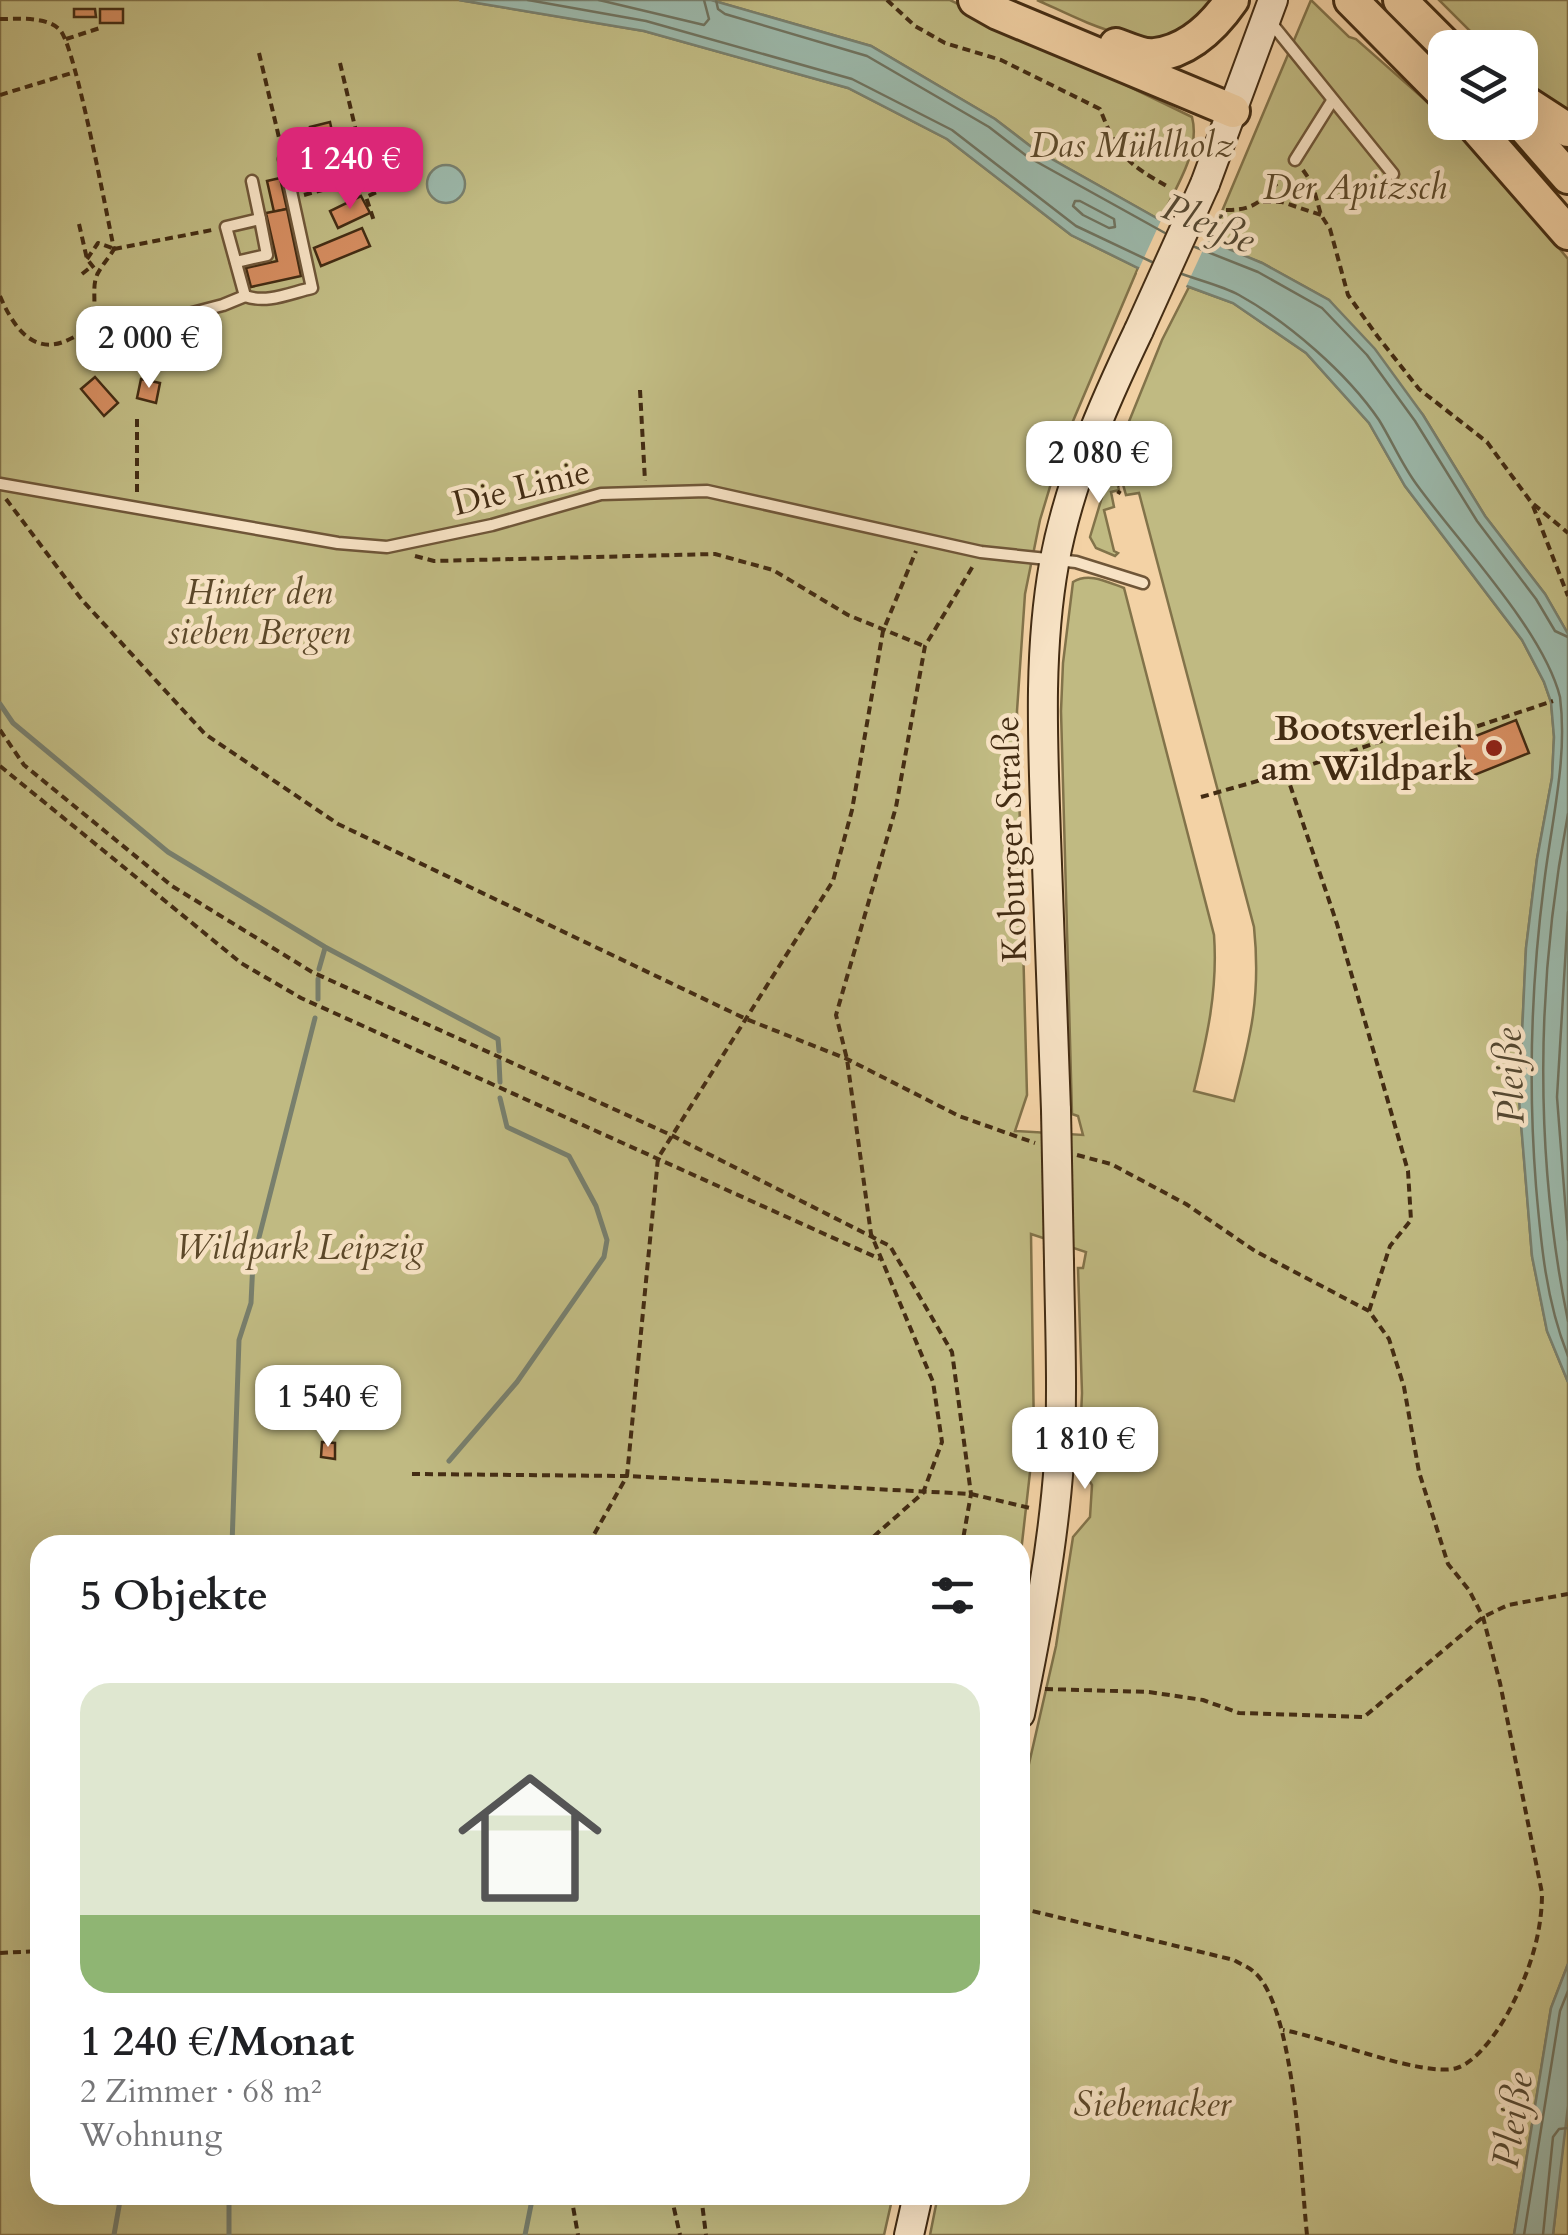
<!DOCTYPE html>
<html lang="de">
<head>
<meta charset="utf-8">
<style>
  :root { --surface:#fff; --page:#f2f2f2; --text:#202124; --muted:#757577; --line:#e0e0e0; --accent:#db2777 }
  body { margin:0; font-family:Cardo,serif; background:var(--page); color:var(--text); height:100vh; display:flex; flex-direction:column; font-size:38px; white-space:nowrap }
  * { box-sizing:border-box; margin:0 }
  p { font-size:32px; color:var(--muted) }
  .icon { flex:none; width:55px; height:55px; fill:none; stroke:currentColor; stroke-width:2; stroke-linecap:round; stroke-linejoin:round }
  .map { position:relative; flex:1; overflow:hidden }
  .drawer { position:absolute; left:30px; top:1535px; width:1000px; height:670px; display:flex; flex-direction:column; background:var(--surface); border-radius:30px; box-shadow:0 10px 40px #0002 }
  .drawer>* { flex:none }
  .controls { position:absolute; left:1428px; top:30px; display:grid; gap:20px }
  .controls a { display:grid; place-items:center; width:110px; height:110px; border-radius:20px; background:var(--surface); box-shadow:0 10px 40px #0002; font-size:50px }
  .price { position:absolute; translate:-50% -85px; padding:0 22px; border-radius:20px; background:#fff; color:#222; font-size:32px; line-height:65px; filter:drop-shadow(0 2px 5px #0008) }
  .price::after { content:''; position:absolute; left:50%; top:60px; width:30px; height:22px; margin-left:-15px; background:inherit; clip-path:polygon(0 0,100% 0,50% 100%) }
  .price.on { background:var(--accent); color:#fff }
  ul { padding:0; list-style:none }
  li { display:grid; align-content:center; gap:20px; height:530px; padding:0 50px }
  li+li { border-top:2px solid var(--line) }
  li span { display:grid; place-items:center; height:310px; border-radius:30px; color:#555 }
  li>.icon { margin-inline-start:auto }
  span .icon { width:180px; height:180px; fill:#fffc; stroke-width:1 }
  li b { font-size:42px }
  h2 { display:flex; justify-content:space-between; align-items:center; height:120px; padding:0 50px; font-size:42px }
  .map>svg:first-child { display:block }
  .green { fill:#c0ba82; stroke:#82734a; stroke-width:2.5 }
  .water { fill:#9bb7a9; stroke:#787f6d; stroke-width:2.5 }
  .pier { fill:#f3d2a5 }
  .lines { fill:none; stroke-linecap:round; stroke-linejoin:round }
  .shore { stroke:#6f725e; stroke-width:2.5 }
  .stream { stroke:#787f6d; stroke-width:5 }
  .building { fill:#d48c5f; stroke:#432c13; stroke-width:2.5 }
  .service-casing { stroke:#6f5638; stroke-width:15 }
  .secondary-casing { stroke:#432c13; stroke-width:32 }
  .trunk-casing { stroke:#432c13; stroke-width:38 }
  .path { stroke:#432c13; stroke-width:4; stroke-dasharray:8 5; stroke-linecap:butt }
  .service { stroke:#f7e2c4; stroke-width:10 }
  .secondary { stroke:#f7e2c4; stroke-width:28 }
  .trunk { stroke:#f3d2a5; stroke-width:32 }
  .secondary-bridge-casing { stroke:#432c13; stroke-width:32; stroke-linecap:butt }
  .secondary-bridge { stroke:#f7e2c4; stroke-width:28 }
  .poi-dot { fill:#8f2418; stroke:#f7e2c4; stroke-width:4 }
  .labels { text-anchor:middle; stroke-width:9; stroke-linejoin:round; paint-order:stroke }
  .park-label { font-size:35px; font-style:italic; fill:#5c4829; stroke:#f7e2c4 }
  .street-label { font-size:35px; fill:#432c13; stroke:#f7e2c4 }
  .poi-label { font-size:35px; font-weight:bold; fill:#432c13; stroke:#f7e2c4; text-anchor:end }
  .water-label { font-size:38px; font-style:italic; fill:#554831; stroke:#f7e2c4 }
</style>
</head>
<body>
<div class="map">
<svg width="1568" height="2235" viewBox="0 0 1568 2235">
  <rect width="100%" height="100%" fill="#f3d2a5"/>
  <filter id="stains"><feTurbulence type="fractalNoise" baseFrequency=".002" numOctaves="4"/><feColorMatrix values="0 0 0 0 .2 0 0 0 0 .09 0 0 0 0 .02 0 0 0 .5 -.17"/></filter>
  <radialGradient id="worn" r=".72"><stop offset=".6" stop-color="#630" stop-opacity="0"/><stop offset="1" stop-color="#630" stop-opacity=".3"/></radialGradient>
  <g class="green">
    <path d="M 0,0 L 459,0 L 644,31 L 848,88 L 947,139 L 1071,235 L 1138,268 L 1062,447 L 1040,520 L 1025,594 L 1017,711 L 1027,1095 L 1015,1131 L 1083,1135 L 1078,1116 L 1072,1114 L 1061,711 L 1063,663 L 1073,582 C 1089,572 1107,582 1124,588 L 1214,935 C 1218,990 1207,1038 1194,1091 L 1234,1101 C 1251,1036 1261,995 1254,927 L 1139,493 L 1126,495 L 1115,456 L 1162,340 L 1189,287 L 1233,303 L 1306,353 L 1369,423 L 1405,486 L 1522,640 L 1544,682 L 1551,702 L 1554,737 L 1552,778 L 1537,859 L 1526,948 L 1519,1098 L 1532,1256 L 1547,1331 L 1568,1382 L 1568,1964 L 1551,2008 L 1514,2235 L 930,2235 L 938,2195 L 1020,2195 L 1020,1803 L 1056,1646 L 1073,1537 L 1090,1517 L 1092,1485 L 1079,1463 L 1082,1393 L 1078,1268 L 1083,1268 L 1086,1252 L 1031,1234 L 1034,1437 L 1020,1561 L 1020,1545 L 40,1545 L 40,2195 L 893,2195 L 884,2235 L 0,2235 Z"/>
    <path d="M 711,0 L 950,0 L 1192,117 C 1201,151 1175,189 1160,220 L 1034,149 L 995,119 L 871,46 Z"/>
    <path d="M 1037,0 L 1218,0 C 1209,9 1200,21 1189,28 C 1144,56 1080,19 1037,0 Z"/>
    <path d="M 1311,0 L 1349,37 L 1356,39 L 1441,114 L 1445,122 L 1449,123 L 1511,190 L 1568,259 L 1568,634 L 1545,594 L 1485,516 L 1423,415 L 1329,300 L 1262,263 L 1209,242 Z"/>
    <path d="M 1439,0 L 1568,0 L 1568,115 L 1520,80 L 1520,48 L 1486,47 Z"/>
    <path d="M 1112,464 L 1119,490 L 1111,492 L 1114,507 L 1104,510 L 1114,551 L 1118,553 L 1115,556 L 1096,548 L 1090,537 Z"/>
    <path d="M 1568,2106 L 1568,2235 L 1553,2235 L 1566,2116 Z"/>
  </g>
  <g class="water">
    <path d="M 459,0 L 711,0 L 871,46 L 995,119 L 1034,149 L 1160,220 L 1262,263 L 1329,300 L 1375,349 L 1423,415 L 1485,516 L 1545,594 L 1568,634 L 1568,1382 L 1547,1331 L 1532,1256 L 1519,1099 L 1526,948 L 1537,859 L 1552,778 L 1554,737 L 1551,702 L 1544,682 L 1522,640 L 1405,486 L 1369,423 L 1306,353 L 1233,303 L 1138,268 L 1071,235 L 947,139 L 848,88 L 644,31 Z"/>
    <circle cx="446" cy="184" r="19"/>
    <path d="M 1568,1964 L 1568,2106 L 1553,2235 L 1514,2235 L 1551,2008 Z"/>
  </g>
  <path class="pier" d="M 1163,216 L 1209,237 L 1184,291 L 1137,273 Z"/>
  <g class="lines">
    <g class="shore">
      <path d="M 528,0 L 646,21 L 852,79 L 952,130 L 1076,226 L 1152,262"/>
      <path d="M 599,0 L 704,25 L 709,19 L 704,0"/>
      <path d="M 716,0 L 718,9 L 725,14 L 867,56 L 989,127 L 1028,157 L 1165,233"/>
      <path d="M 1080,201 L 1114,219 L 1115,227 L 1109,228 L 1083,215 L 1073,206 L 1075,201 Z"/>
      <path d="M 1195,247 L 1258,272 L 1322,308 L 1367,355 L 1415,421 L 1477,521 L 1536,599 L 1555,631 L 1568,637"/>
      <path d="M 1182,274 C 1201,281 1222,286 1239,295 C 1288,322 1347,373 1379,420 C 1392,441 1402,465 1417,485 C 1459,543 1543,630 1560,697 C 1568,759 1551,823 1544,884 C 1531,985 1528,1084 1536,1186 C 1541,1244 1546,1301 1568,1356"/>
      <path d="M 1568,814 C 1536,981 1534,1155 1568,1321"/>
      <path d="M 1568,912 L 1557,1097 L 1568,1240"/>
      <path d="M 1524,2235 L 1560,2011 L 1568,1991"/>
      <path d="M 1543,2235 L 1553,2137 L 1559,2129 L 1568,2128"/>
    </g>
    <g class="stream">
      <path d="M 0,704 L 13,723 L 168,852 L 325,947 L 498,1039 L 499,1051"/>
      <path d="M 319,969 L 325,948"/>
      <path d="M 318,999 L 318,979"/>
      <path d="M 499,1061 L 500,1082"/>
      <path d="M 449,1461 L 517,1382 L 604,1257 L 607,1240 L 596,1206 L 569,1156 L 507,1127 L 500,1098"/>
      <path d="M 232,1545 L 239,1340 L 251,1303 L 253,1261 L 315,1018"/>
      <path d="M 114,2235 L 121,2195"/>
      <path d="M 229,2235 L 229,2195"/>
      <path d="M 525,2235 L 533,2195"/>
    </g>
  </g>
  <g class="building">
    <path d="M 74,9 L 95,9 L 96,17 L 74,17 Z"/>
    <rect x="100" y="9" width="23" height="14"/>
    <path d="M 330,122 L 333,136 L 313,141 L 310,127 Z"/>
    <path d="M 280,178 L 287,209 L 274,212 L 267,181 Z"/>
    <path d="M 361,196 L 370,213 L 338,228 L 330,211 Z"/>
    <path d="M 287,209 L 301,276 L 251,287 L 246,268 L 277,261 L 266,213 Z"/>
    <path d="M 362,228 L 370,246 L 321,266 L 314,248 Z"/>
    <path d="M 95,377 L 118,403 L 104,416 L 81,389 Z"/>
    <path d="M 141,379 L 160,383 L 156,403 L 137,398 Z"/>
    <path d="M 1516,720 L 1529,753 L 1472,776 L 1458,743 Z"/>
    <path d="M 322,1442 L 335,1443 L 335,1459 L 321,1457 Z"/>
  </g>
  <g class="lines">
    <defs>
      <g id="service">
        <path d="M 1268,19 L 1393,174"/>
        <path d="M 1295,160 L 1332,101"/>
        <path d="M 236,262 L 267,255 L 260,219"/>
        <path d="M 245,296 C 267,304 290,293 312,288 L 284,159"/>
        <path d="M 245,296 L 226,227 L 260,219 L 252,181"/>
        <path d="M 173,318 L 223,305 L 245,296"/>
        <path d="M 0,484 L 338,543 L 387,547 L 492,525 L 601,494 L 707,491 L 981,552 L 1076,562 L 1143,583"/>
      </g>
      <g id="secondary">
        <path d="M 1205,184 L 1273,0"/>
        <path d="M 1056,1110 C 1053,1019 1050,928 1046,837 C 1043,746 1038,654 1054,564 C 1069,482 1103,405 1139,330"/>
        <path d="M 1020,1714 C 1037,1631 1053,1547 1059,1462 C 1063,1396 1060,1328 1059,1262"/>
        <path d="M 909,2235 L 918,2195"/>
      </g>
      <g id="trunk">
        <path d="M 975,0 L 998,13 L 1233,111"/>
        <path d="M 1351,0 L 1445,95"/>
        <path d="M 1400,0 L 1448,48"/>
        <path d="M 1116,45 C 1127,49 1144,57 1155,55 C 1188,51 1214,26 1232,0"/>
        <path d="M 1520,99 L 1568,130"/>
        <path d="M 1471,122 L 1568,233"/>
        <path d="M 1520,122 L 1568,177"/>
      </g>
    </defs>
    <use href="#service" class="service-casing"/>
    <use href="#secondary" class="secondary-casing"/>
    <use href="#trunk" class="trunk-casing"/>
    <g class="path">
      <path d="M 887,0 L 915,26 L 945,43 L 1001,60 L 1100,109 C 1119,157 1126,163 1170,188"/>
      <path d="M 0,19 C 18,19 47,16 60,30 C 75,45 107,216 114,249"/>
      <path d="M 66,39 L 103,27"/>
      <path d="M 259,53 L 281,146"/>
      <path d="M 340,63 L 367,178"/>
      <path d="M 0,95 L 75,72"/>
      <path d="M 1303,170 L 1312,183 L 1321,215 L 1330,229 L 1348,295 L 1378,337 L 1419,389 L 1487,442 L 1531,502 L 1568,533"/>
      <path d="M 367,178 L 375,177 L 379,191 L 366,197 L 374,221"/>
      <path d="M 304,195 L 367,178"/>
      <path d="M 1263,202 L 1282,202 L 1321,215"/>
      <path d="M 1226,210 C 1260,211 1267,194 1288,170"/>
      <path d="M 79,224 L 87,259 L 98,273"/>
      <path d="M 114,249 L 212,230"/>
      <path d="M 87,259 L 98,243 L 112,248"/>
      <path d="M 82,274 L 92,266"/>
      <path d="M 0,296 C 12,324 32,357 68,340 C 77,336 86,331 91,321 C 98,306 91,289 97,275 C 101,266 109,258 114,249"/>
      <path d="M 640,390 L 645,481"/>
      <path d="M 137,419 L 137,494"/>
      <path d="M 1109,454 L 1121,489 L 1118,494"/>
      <path d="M 6,499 L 82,600 L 205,734 L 338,824 L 746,1019 L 847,1059 L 959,1116 L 1035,1143"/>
      <path d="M 1533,506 L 1568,596"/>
      <path d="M 415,556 L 434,561 L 715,554 L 773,570 L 848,615 L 924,646"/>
      <path d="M 0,730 L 24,765 L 172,886 L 312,972 L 671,1135 L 890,1246 L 952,1352 L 971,1494 L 962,1545"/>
      <path d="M 0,766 L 241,963 L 301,998 L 880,1259"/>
      <path d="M 1286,773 L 1337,924 L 1408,1171 L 1411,1220 L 1390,1246 L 1369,1311"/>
      <path d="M 1201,797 L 1286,773 L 1388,739 L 1475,727 L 1553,701"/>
      <path d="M 1077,1155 L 1111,1164 L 1186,1204 L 1255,1251 L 1369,1311 L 1389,1339 L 1404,1387 L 1419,1472 L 1448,1564 L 1469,1590 L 1483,1617 L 1500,1683 L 1542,1893 C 1542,1933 1530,1970 1512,2005 C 1503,2024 1479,2061 1457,2068 C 1423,2078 1324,2037 1283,2030"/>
      <path d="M 412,1474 L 627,1476 L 971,1494 L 1030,1508"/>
      <path d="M 588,1545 L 627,1476 L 658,1158 L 833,881 L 852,810 L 883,631 L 916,551"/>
      <path d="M 864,1545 L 923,1493 L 942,1442 L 933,1382 L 871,1234 L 847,1059 L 836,1015 L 896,807 L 925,646 L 973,566"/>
      <path d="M 1045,1689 L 1149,1692 L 1203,1700 L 1239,1713 L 1364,1717 L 1483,1617 L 1508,1605 L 1568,1594"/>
      <path d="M 1020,1908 L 1234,1960 C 1240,1964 1249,1967 1254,1972 C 1295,2006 1301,2179 1307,2235"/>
      <path d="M 0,1953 L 40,1951"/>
      <path d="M 571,2195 L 578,2235"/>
      <path d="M 671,2195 L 680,2235"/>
      <path d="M 701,2195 L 706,2235"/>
    </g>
    <use href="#service" class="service"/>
    <use href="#secondary" class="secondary"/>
    <use href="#trunk" class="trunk"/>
    <defs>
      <g id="secondary-bridge">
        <path d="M 1139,330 L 1205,184"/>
        <path d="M 1056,1110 L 1059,1262"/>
      </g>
    </defs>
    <use href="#secondary-bridge" class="secondary-bridge-casing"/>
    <use href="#secondary-bridge" class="secondary-bridge"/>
  </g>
  <circle class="poi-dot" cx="1494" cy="748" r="10"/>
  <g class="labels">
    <g class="park-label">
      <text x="1132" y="157">Das Mühlholz</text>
      <text x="1355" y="199">Der Apitzsch</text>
      <text x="259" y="604">Hinter den<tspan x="259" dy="40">sieben Bergen</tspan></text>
      <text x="300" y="1259">Wildpark Leipzig</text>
      <text x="1152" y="2116">Siebenacker</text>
    </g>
    <g class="street-label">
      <text transform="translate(521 487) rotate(-14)" y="12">Die Linie</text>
      <text transform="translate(1010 839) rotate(-92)" y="12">Koburger Straße</text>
    </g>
    <g class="poi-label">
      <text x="1474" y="740">Bootsverleih<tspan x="1474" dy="40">am Wildpark</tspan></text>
    </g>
    <g class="water-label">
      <text transform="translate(1209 223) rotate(23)" y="13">Pleiße</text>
      <text transform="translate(1509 1076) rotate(-92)" y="13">Pleiße</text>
      <text transform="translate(1512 2120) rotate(-81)" y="13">Pleiße</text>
    </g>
  </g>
  <rect width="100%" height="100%" filter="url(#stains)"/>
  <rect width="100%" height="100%" fill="url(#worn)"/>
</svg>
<div class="controls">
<a><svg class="icon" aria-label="layers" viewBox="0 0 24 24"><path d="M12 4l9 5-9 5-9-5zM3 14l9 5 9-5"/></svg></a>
</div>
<b class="price on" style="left:350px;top:212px">1 240 €</b>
<b class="price" style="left:149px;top:391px">2 000 €</b>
<b class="price" style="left:1099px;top:506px">2 080 €</b>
<b class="price" style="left:328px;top:1450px">1 540 €</b>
<b class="price" style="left:1085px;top:1492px">1 810 €</b>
<section class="drawer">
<h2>5 Objekte<svg class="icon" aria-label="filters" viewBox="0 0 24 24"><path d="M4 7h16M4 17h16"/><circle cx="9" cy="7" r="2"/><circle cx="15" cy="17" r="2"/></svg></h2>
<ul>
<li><span style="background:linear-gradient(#dfe7d0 75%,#8fb573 0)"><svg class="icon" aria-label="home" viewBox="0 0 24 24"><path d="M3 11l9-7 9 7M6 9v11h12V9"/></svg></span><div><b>1 240 €/Monat</b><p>2 Zimmer · 68 m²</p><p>Wohnung</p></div></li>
</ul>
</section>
</div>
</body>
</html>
